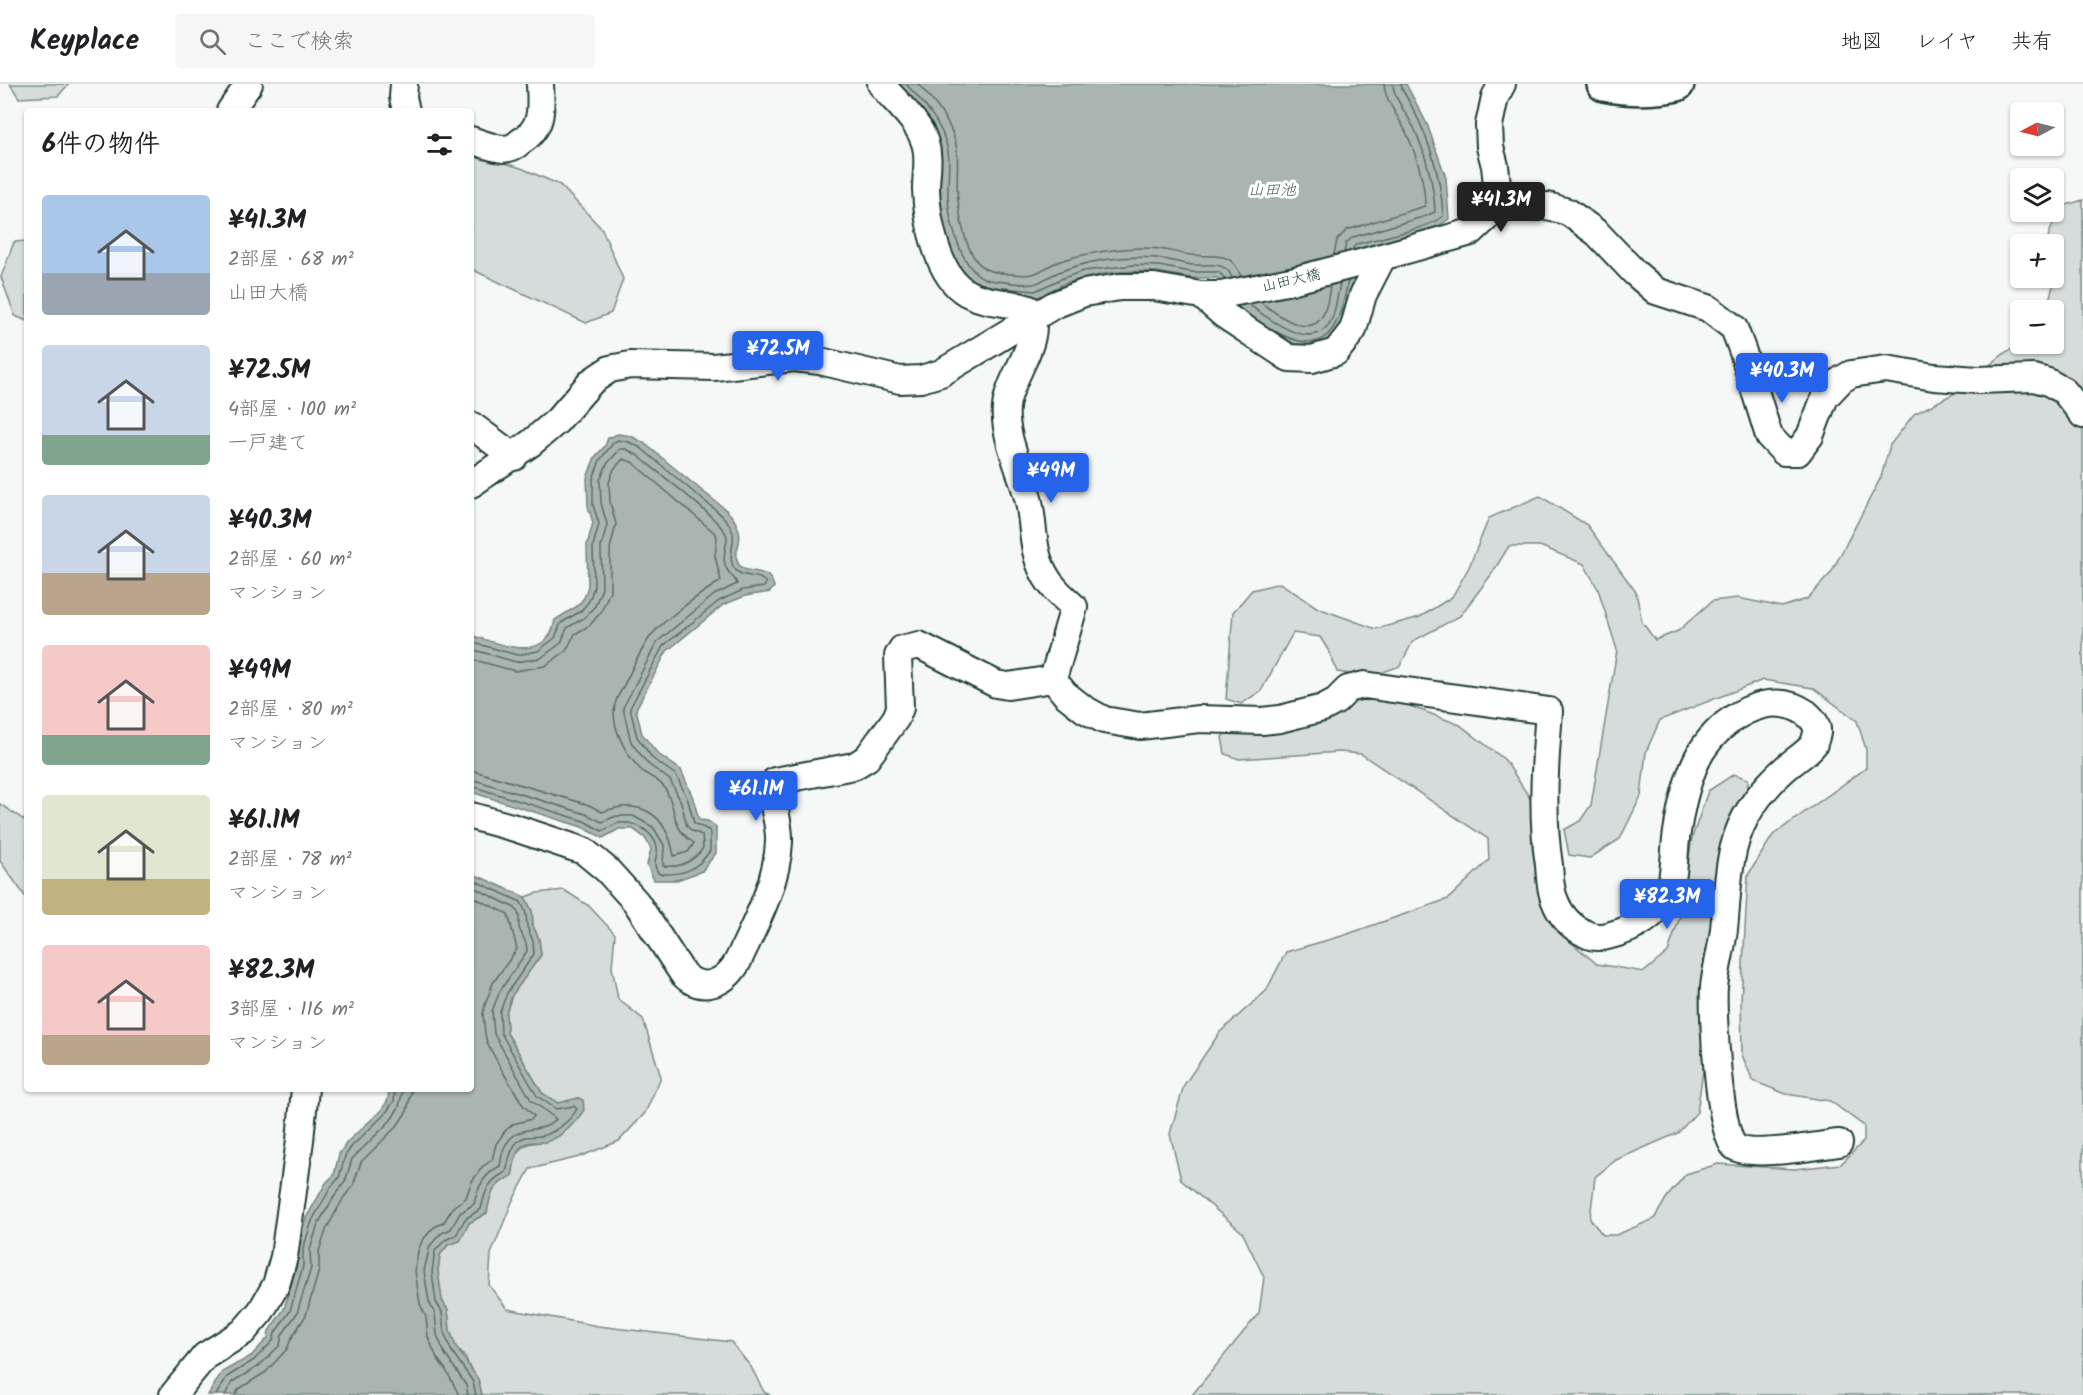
<!DOCTYPE html>
<html lang="ja">
<head>
<meta charset="utf-8">
<style>
  :root { --surface:#fff; --page:#f6f6f6; --text:#202124; --muted:#757577; --line:#e0e0e0; --accent:#2563eb }
  body { margin:0; font-family:Kalam,"Klee One",sans-serif; background:var(--page); color:var(--text); height:100vh; display:flex; flex-direction:column; font-size:22px; white-space:nowrap }
  * { box-sizing:border-box; margin:0 }
  p { font-size:20px; color:var(--muted) }
  .icon { flex:none; width:33px; height:33px; fill:none; stroke:currentColor; stroke-width:2; stroke-linecap:round; stroke-linejoin:round }
  .map { position:relative; flex:1; overflow:hidden }
  .sheet { position:absolute; left:24px; top:24px; width:450px; height:984px; display:flex; flex-direction:column; background:var(--surface); border-radius:6px; box-shadow:0 2px 4px #0004 }
  .sheet>* { flex:none }
  .needle { width:39px; rotate:263deg }
  .buttons { position:absolute; left:2010px; top:18px; display:grid; gap:12px }
  .buttons a { display:grid; place-items:center; width:54px; height:54px; border-radius:6px; background:var(--surface); box-shadow:0 2px 4px #0004; font-size:30px }
  .price { position:absolute; translate:-50% -51px; padding:0 14px; border-radius:6px; background:var(--accent); color:#fff; font-size:20px; line-height:39px; filter:drop-shadow(0 2px 3px #0008) }
  .price::after { content:''; position:absolute; left:50%; top:36px; width:18px; height:14px; margin-left:-9px; background:inherit; clip-path:polygon(0 0,100% 0,50% 100%) }
  .price.active { background:#222; color:#fff }
  ul { padding:0; list-style:none }
  li { display:flex; align-items:center; gap:18px; height:150px; padding:0 18px }
  li span { display:grid; place-items:center; flex:none; width:168px; height:120px; border-radius:6px; color:#555 }
  li>.icon { margin-inline-start:auto }
  span .icon { width:72px; height:72px; fill:#fffc; stroke-width:1 }
  li b { font-size:26px }
  h2 { display:flex; justify-content:space-between; align-items:center; height:72px; padding:0 18px; font-size:26px }
  header { display:flex; align-items:center; gap:36px; box-sizing:border-box; height:84px; padding:0 30px; background:var(--surface); border-bottom:2px solid var(--line) }
  header strong { font-size:28px }
  nav { display:flex; gap:33px; margin-inline-start:auto; font-size:21px }
  .search { width:420px; height:54px; background:var(--page); display:flex; align-items:center; gap:15px; box-sizing:border-box; padding:0 21px; border-radius:6px; color:var(--muted); font-size:22px }
  .map>svg:first-child { display:block }
  .green { fill:#d6dcdb; stroke:#7a8c88; stroke-width:1.5 }
  .water { fill:#aab5b1; stroke:#72857f; stroke-width:1.5 }
  .lines { fill:none; stroke-linecap:round; stroke-linejoin:round }
  .shore { stroke:#576d66; stroke-width:1.5 }
  .minor-casing { stroke:#1f3d34; stroke-width:30 }
  .major-casing { stroke:#1f3d34; stroke-width:38 }
  .minor { stroke:#fff; stroke-width:26 }
  .major { stroke:#fff; stroke-width:33 }
  .labels { text-anchor:middle; stroke-width:6; stroke-linejoin:round; paint-order:stroke }
  .street-label { font-size:15px; fill:#1f3d34; stroke:#fff }
  .water-label { font-size:16px; font-style:italic; fill:#49615a; stroke:#fff }
</style>
</head>
<body>
<header>
<strong>Keyplace</strong>
<div class="search"><svg class="icon" aria-label="search" viewBox="0 0 24 24"><circle cx="10" cy="10" r="6"/><path d="M15 15l6 6"/></svg>ここで検索</div>
<nav><a>地図</a><a>レイヤ</a><a>共有</a></nav>
</header>
<div class="map">
<svg width="2083" height="1311" viewBox="0 0 2083 1311">
  <rect width="100%" height="100%" fill="#f6f7f7"/>
  <filter id="ink" filterUnits="userSpaceOnUse"><feTurbulence type="fractalNoise" baseFrequency=".0167" numOctaves="2"/><feDisplacementMap in="SourceGraphic" scale="12" xChannelSelector="R" yChannelSelector="G"/><feConvolveMatrix kernelMatrix="1 2 1 2 8 2 1 2 1" color-interpolation-filters="sRGB"/></filter>
  <g filter="url(#ink)">
    <g class="green">
      <path d="M 10,0 L 69,0 L 58,12 L 19,14 Z"/>
      <path d="M 471,69 L 521,84 L 560,101 L 602,145 L 623,195 L 611,229 L 586,239 L 471,185 Z"/>
      <path d="M 2083,116 L 2083,1311 L 1192,1311 L 1259,1229 L 1264,1193 L 1242,1148 L 1181,1096 L 1170,1050 L 1184,1001 L 1220,948 L 1266,907 L 1286,868 L 1342,852 L 1448,815 L 1489,776 L 1488,755 L 1361,670 L 1340,668 L 1239,675 L 1225,670 L 1222,653 L 1231,645 L 1369,614 L 1405,620 L 1460,641 L 1505,676 L 1535,722 L 1547,828 L 1566,854 L 1597,880 L 1644,888 L 1668,868 L 1680,832 L 1692,754 L 1708,707 L 1734,690 L 1748,695 L 1748,715 L 1705,906 L 1704,980 L 1697,1028 L 1678,1049 L 1616,1076 L 1595,1093 L 1590,1135 L 1603,1151 L 1616,1151 L 1654,1135 L 1667,1113 L 1686,1090 L 1718,1080 L 1794,1085 L 1841,1080 L 1864,1057 L 1864,1042 L 1830,1017 L 1786,1010 L 1753,997 L 1742,971 L 1741,917 L 1748,791 L 1773,751 L 1866,684 L 1866,665 L 1857,637 L 1813,604 L 1763,596 L 1660,636 L 1646,668 L 1641,712 L 1620,755 L 1590,774 L 1569,771 L 1564,746 L 1580,737 L 1591,721 L 1617,566 L 1598,505 L 1584,480 L 1540,462 L 1509,462 L 1491,491 L 1460,532 L 1413,557 L 1400,582 L 1370,593 L 1337,588 L 1330,569 L 1320,553 L 1293,549 L 1261,607 L 1241,620 L 1226,615 L 1233,528 L 1252,506 L 1280,499 L 1318,524 L 1376,545 L 1420,533 L 1452,513 L 1469,483 L 1489,434 L 1540,412 L 1587,441 L 1636,508 L 1642,538 L 1655,556 L 1678,547 L 1712,517 L 1738,514 L 1782,523 L 1807,515 L 1831,489 L 1881,393 L 1890,361 L 1914,330 L 1955,309 L 2006,268 L 2023,260 L 2054,260 L 2054,226 L 2046,226 L 2053,202 L 2054,160 L 2047,160 L 2047,156 L 2059,123 Z"/>
      <path d="M 27,157 L 27,237 L 15,232 L 1,193 L 14,158 Z"/>
      <path d="M 0,720 L 27,738 L 27,815 L 0,777 Z"/>
      <path d="M 564,806 L 589,822 L 615,850 L 612,883 L 618,915 L 643,935 L 661,993 L 645,1029 L 619,1057 L 579,1073 L 530,1085 L 512,1118 L 491,1170 L 489,1201 L 507,1225 L 598,1242 L 731,1258 L 751,1283 L 764,1308 L 770,1311 L 482,1311 L 478,1295 L 470,1286 L 466,1274 L 456,1263 L 450,1246 L 448,1226 L 442,1217 L 438,1187 L 440,1171 L 448,1161 L 460,1157 L 469,1139 L 487,1129 C 490,1110 493,1100 512,1092 C 517,1067 517,1058 545,1058 L 578,1014 L 558,1020 L 542,1009 L 507,949 L 506,929 L 512,911 L 541,871 L 539,855 L 533,842 L 532,827 L 525,813 L 537,809 Z"/>
    </g>
    <g class="water">
      <path d="M 888,0 L 1406,0 L 1427,40 L 1446,94 L 1449,135 C 1432,150 1382,159 1358,166 L 1355,192 L 1345,239 L 1336,252 L 1326,259 L 1313,264 L 1298,264 L 1283,259 L 1226,221 L 1217,194 L 1191,194 L 1158,188 L 1133,187 L 1108,189 L 1065,199 L 1037,214 L 983,209 L 971,202 L 948,173 L 935,118 Z"/>
      <path d="M 618,350 L 631,352 L 644,359 C 665,376 685,393 706,410 C 716,418 730,427 736,439 C 746,458 732,466 738,479 C 745,494 768,479 774,503 L 770,508 L 745,512 L 723,521 L 667,567 L 636,625 L 642,650 L 658,670 L 681,686 L 693,714 L 699,736 L 708,737 L 716,743 L 716,769 L 702,787 L 677,796 L 654,796 L 647,781 L 651,765 L 645,754 L 633,745 L 619,745 L 603,754 L 582,743 L 471,708 L 471,551 C 493,558 535,577 551,549 C 553,546 554,540 555,536 L 576,523 L 584,514 L 588,502 L 587,461 L 593,439 L 588,422 L 587,394 L 595,373 L 605,362 L 608,354 Z"/>
      <path d="M 471,789 L 525,813 L 532,827 L 533,842 L 539,855 L 541,871 L 512,911 L 506,929 L 507,949 L 542,1009 L 558,1019 L 578,1014 L 583,1016 L 584,1026 C 575,1039 561,1054 545,1058 C 537,1059 529,1056 522,1062 C 514,1069 514,1083 512,1092 C 493,1100 490,1110 487,1129 L 469,1139 L 460,1157 L 448,1161 L 440,1171 L 438,1187 L 442,1216 L 448,1226 L 450,1246 L 456,1263 L 478,1295 L 482,1311 L 208,1311 L 222,1288 L 251,1272 L 268,1254 L 269,1247 L 284,1225 L 297,1181 L 297,1165 L 306,1134 L 326,1099 L 334,1091 L 339,1070 L 347,1058 L 381,1027 L 388,1016 L 389,1005 L 471,1005 Z"/>
    </g>
    <g class="lines">
      <g class="shore">
        <path d="M 906,0 C 921,16 938,35 945,56 C 952,74 947,95 948,115 C 950,139 961,189 989,196 C 996,197 1027,201 1034,200 C 1042,198 1051,191 1059,188 C 1065,185 1073,183 1080,181 C 1105,174 1132,172 1157,174 C 1169,175 1181,180 1193,181 C 1209,182 1226,176 1232,194"/>
        <path d="M 918,0 C 932,15 947,33 954,53 C 961,73 955,95 958,116 C 960,137 968,182 991,187 C 1000,189 1024,192 1032,190 C 1039,189 1047,183 1053,180 C 1062,176 1073,173 1083,171 C 1108,166 1135,162 1160,165 C 1171,167 1181,170 1192,171 C 1214,174 1232,165 1241,193"/>
        <path d="M 1352,166 L 1356,160 C 1375,155 1431,144 1443,132 C 1441,87 1425,43 1402,5 L 1401,0"/>
        <path d="M 1344,169 L 1346,159 L 1353,153 L 1423,133 L 1435,128 C 1434,99 1426,72 1415,46 C 1409,32 1394,16 1393,0"/>
        <path d="M 1334,171 L 1337,156 L 1347,146 L 1425,122 C 1425,97 1416,70 1406,48 C 1399,33 1385,17 1384,0"/>
        <path d="M 1003,204 L 1035,207 L 1063,194 L 1084,187 L 1133,181 L 1159,182 L 1191,188 L 1218,188 L 1222,191 L 1225,196"/>
        <path d="M 1260,218 C 1275,228 1311,259 1324,229 C 1327,221 1329,210 1330,201"/>
        <path d="M 1248,220 C 1269,235 1317,274 1333,232 C 1336,222 1338,210 1340,199"/>
        <path d="M 1268,243 C 1323,277 1338,251 1348,197"/>
        <path d="M 471,558 L 517,571 L 538,567 L 555,554 L 561,539 L 581,527 L 589,517 L 594,503 L 593,462 L 599,440 L 593,421 L 593,395 L 600,376 L 614,358 L 618,356 L 629,358 L 641,364 C 660,380 679,396 698,412 C 709,421 725,431 731,444 C 738,457 726,471 734,484 C 742,496 758,488 766,499 L 764,503 L 743,506 L 719,517 L 663,562 L 630,624 L 637,653 L 653,675 L 676,691 L 688,716 L 694,739 L 710,747 L 710,767 C 695,787 684,791 659,790 C 650,777 659,774 657,763 C 653,747 635,737 619,739 C 613,740 608,745 602,747 L 584,737 L 471,702"/>
        <path d="M 471,565 L 516,578 L 541,574 L 561,559 L 567,544 L 584,534 L 595,522 L 602,504 L 601,464 L 607,440 L 601,419 L 600,396 L 607,380 L 620,365 L 626,365 L 637,371 C 651,383 726,439 727,453 C 727,463 722,470 725,481 C 727,489 735,493 737,500 L 714,511 L 657,558 L 623,624 L 631,658 L 648,680 L 670,696 L 681,718 L 687,742 L 692,747 L 702,751 L 703,764 C 693,778 680,784 663,782 L 664,761 L 653,743 L 633,732 L 616,732 L 602,738 L 586,730 L 471,695"/>
        <path d="M 471,575 L 515,587 L 545,582 L 566,567 L 575,550 L 590,541 L 601,528 L 610,507 L 610,465 L 616,440 L 610,418 L 609,398 L 614,385 L 623,375 L 632,378 L 716,450 L 717,454 L 715,472 L 721,497 C 704,507 658,539 648,556 C 636,574 628,595 617,614 C 607,637 625,670 641,686 C 648,692 659,696 664,703 C 679,726 668,741 694,759 L 688,768 L 674,772 C 667,731 642,713 602,728 L 589,721 L 471,686"/>
        <path d="M 471,795 L 521,818 L 526,829 L 527,843 L 533,857 L 534,870 L 507,909 L 500,928 L 501,949 L 537,1012 L 556,1025 L 574,1022 L 577,1025 C 571,1036 557,1047 545,1051 C 536,1054 525,1050 518,1057 C 510,1065 509,1077 506,1088 C 487,1098 486,1105 481,1125 L 465,1135 L 456,1151 L 445,1156 L 435,1167 L 432,1188 L 436,1218 L 442,1228 L 444,1248 L 451,1266 L 473,1298 L 476,1311"/>
        <path d="M 216,1311 L 227,1293 L 254,1276 L 273,1257 L 275,1249 L 290,1227 L 303,1182 L 303,1165 L 312,1137 L 331,1103 L 339,1094 L 345,1072 L 352,1062 L 385,1030 L 394,1017 L 395,1005"/>
        <path d="M 225,1311 L 232,1298 L 259,1282 L 280,1261 L 282,1251 L 297,1229 L 311,1184 L 310,1166 L 318,1140 L 337,1108 L 345,1098 L 352,1075 L 391,1036 L 399,1023 L 403,1005"/>
        <path d="M 235,1311 L 239,1305 L 266,1288 L 287,1265 L 291,1255 L 306,1231 L 319,1186 L 319,1167 L 327,1144 L 344,1113 L 353,1102 L 361,1078 L 397,1042 L 407,1027 L 412,1005"/>
        <path d="M 459,1311 L 446,1286 L 437,1274 L 428,1253 L 426,1233 L 420,1220 L 415,1187 L 418,1167 L 422,1157 L 433,1144 L 444,1138 L 454,1122 L 466,1114 L 471,1099 L 482,1083 L 492,1076 L 496,1060 L 505,1047 L 513,1040 L 532,1035 L 534,1032 L 523,1021 L 503,988 L 487,959 L 485,950 L 483,930 L 485,921 L 493,899 L 517,865 L 508,830 L 471,812"/>
        <path d="M 468,1311 L 466,1301 L 445,1270 L 437,1251 L 435,1230 L 429,1218 L 424,1187 L 430,1162 L 440,1150 L 451,1145 L 460,1129 L 474,1120 C 478,1103 483,1091 500,1082 C 501,1076 502,1069 504,1064 C 519,1035 541,1053 556,1035 L 531,1016 L 494,950 L 492,927 L 500,907 L 527,867 L 526,859 L 519,844 L 519,831 L 515,824 L 471,802"/>
      </g>
      <defs>
        <g id="minor">
          <path d="M 404,0 L 403,13 L 406,27"/>
          <path d="M 881,0 C 894,17 919,37 925,59 C 930,74 926,89 926,105 C 927,136 937,192 967,209 C 987,220 1009,217 1029,225 C 1045,257 1008,292 1006,324 C 1003,351 1023,391 1029,418 C 1034,442 1032,467 1044,489 C 1051,503 1063,513 1074,523 L 1053,595"/>
          <path d="M 230,27 L 249,0"/>
          <path d="M 471,56 C 480,59 493,64 503,65 C 509,65 516,62 520,58 C 544,43 541,25 540,0"/>
          <path d="M 1494,121 L 1516,123 L 1548,122 L 1568,128 L 1597,149 L 1635,189 L 1656,207 L 1708,224 L 1734,244 L 1743,268 L 1769,352 L 1784,368 L 1798,368 L 1810,352 L 1825,313 L 1841,296 L 1851,290 L 1886,285 L 1934,293 L 1978,296 L 2034,294 L 2048,298 L 2064,307 L 2083,331"/>
          <path d="M 1201,211 L 1224,231 L 1289,274 L 1312,275 L 1336,268 L 1353,246 L 1363,211 L 1382,174"/>
          <path d="M 471,341 L 514,373"/>
          <path d="M 471,400 L 531,359 L 557,337 L 592,297 L 610,285 L 630,281 L 714,283 L 794,274 L 820,277 L 900,296 L 921,295 L 941,289 L 1054,221 L 1084,209 L 1120,203 L 1154,203 L 1201,211 L 1221,211 L 1291,197 L 1360,179 L 1471,148 L 1486,134 L 1494,121 L 1497,100 L 1495,82 L 1490,63 L 1489,41 L 1495,13 L 1502,0"/>
          <path d="M 1053,595 L 1065,610 L 1084,625 L 1104,636 L 1140,642 L 1199,635 L 1262,637 L 1280,635 L 1323,624 L 1336,617 L 1348,605 L 1364,601 L 1549,627 C 1545,678 1541,730 1549,781 C 1550,793 1550,806 1555,817 C 1561,833 1571,843 1586,850 C 1597,856 1609,852 1621,848 C 1642,841 1665,824 1671,801 C 1675,784 1674,765 1677,748 C 1681,722 1688,690 1701,668 C 1721,635 1769,603 1806,629 C 1812,634 1818,641 1817,649 C 1817,650 1814,659 1814,660 C 1807,669 1795,676 1787,683 C 1771,697 1755,715 1745,734 C 1727,767 1728,808 1724,845 C 1722,864 1716,884 1714,903 C 1712,927 1719,1048 1734,1062 C 1748,1075 1819,1061 1839,1059"/>
          <path d="M 471,732 L 515,744 L 584,767 L 607,786 L 636,818 L 683,890 C 702,910 726,899 738,877 C 755,840 777,800 779,758 C 780,739 772,721 771,703 L 775,697 L 854,682 L 867,674 L 896,634 L 900,624 L 898,572 L 902,565 L 919,561 L 996,600 L 1008,602 L 1053,595"/>
          <path d="M 173,1311 L 205,1272 L 243,1248 L 261,1227 L 276,1201 L 284,1173 L 300,1056 L 305,1005"/>
        </g>
        <path id="major" d="M 1604,0 C 1629,5 1652,5 1677,0"/>
      </defs>
      <use href="#minor" class="minor-casing"/>
      <use href="#major" class="major-casing"/>
      <use href="#minor" class="minor"/>
      <use href="#major" class="major"/>
    </g>
  </g>
  <g class="labels">
    <g class="street-label">
      <text transform="translate(1291 196) rotate(-13)" y="5">山田大橋</text>
    </g>
    <g class="water-label">
      <text x="1272" y="111">山田池</text>
    </g>
  </g>
</svg>
<div class="buttons">
<a><svg class="needle" viewBox="-14 -14 28 28"><path d="M0-13l5 13h-10z" fill="#e53935"/><path d="M0 13l5-13h-10z" fill="#757577"/></svg></a>
<a><svg class="icon" aria-label="layers" viewBox="0 0 24 24"><path d="M12 4l9 5-9 5-9-5zM3 14l9 5 9-5"/></svg></a>
<a>+</a>
<a>−</a>
</div>
<b class="price active" style="left:1501px;top:149px">¥41.3M</b>
<b class="price" style="left:778px;top:298px">¥72.5M</b>
<b class="price" style="left:1782px;top:320px">¥40.3M</b>
<b class="price" style="left:1051px;top:420px">¥49M</b>
<b class="price" style="left:756px;top:738px">¥61.1M</b>
<b class="price" style="left:1667px;top:846px">¥82.3M</b>
<section class="sheet">
<h2>6件の物件<svg class="icon" aria-label="filters" viewBox="0 0 24 24"><path d="M4 7h16M4 17h16"/><circle cx="9" cy="7" r="2"/><circle cx="15" cy="17" r="2"/></svg></h2>
<ul>
<li><span style="background:linear-gradient(#a9c7e8 65%,#9aa5b1 0)"><svg class="icon" aria-label="home" viewBox="0 0 24 24"><path d="M3 11l9-7 9 7M6 9v11h12V9"/></svg></span><div><b>¥41.3M</b><p>2部屋 · 68 m²</p><p>山田大橋</p></div></li>
<li><span style="background:linear-gradient(#c9d6e8 75%,#7fa58c 0)"><svg class="icon" aria-label="home" viewBox="0 0 24 24"><path d="M3 11l9-7 9 7M6 9v11h12V9"/></svg></span><div><b>¥72.5M</b><p>4部屋 · 100 m²</p><p>一戸建て</p></div></li>
<li><span style="background:linear-gradient(#c9d6e8 65%,#b9a48a 0)"><svg class="icon" aria-label="home" viewBox="0 0 24 24"><path d="M3 11l9-7 9 7M6 9v11h12V9"/></svg></span><div><b>¥40.3M</b><p>2部屋 · 60 m²</p><p>マンション</p></div></li>
<li><span style="background:linear-gradient(#f6c9c9 75%,#7fa58c 0)"><svg class="icon" aria-label="home" viewBox="0 0 24 24"><path d="M3 11l9-7 9 7M6 9v11h12V9"/></svg></span><div><b>¥49M</b><p>2部屋 · 80 m²</p><p>マンション</p></div></li>
<li><span style="background:linear-gradient(#dfe7d0 70%,#c2b280 0)"><svg class="icon" aria-label="home" viewBox="0 0 24 24"><path d="M3 11l9-7 9 7M6 9v11h12V9"/></svg></span><div><b>¥61.1M</b><p>2部屋 · 78 m²</p><p>マンション</p></div></li>
<li><span style="background:linear-gradient(#f6c9c9 75%,#b9a48a 0)"><svg class="icon" aria-label="home" viewBox="0 0 24 24"><path d="M3 11l9-7 9 7M6 9v11h12V9"/></svg></span><div><b>¥82.3M</b><p>3部屋 · 116 m²</p><p>マンション</p></div></li>
</ul>
</section>
</div>
</body>
</html>
